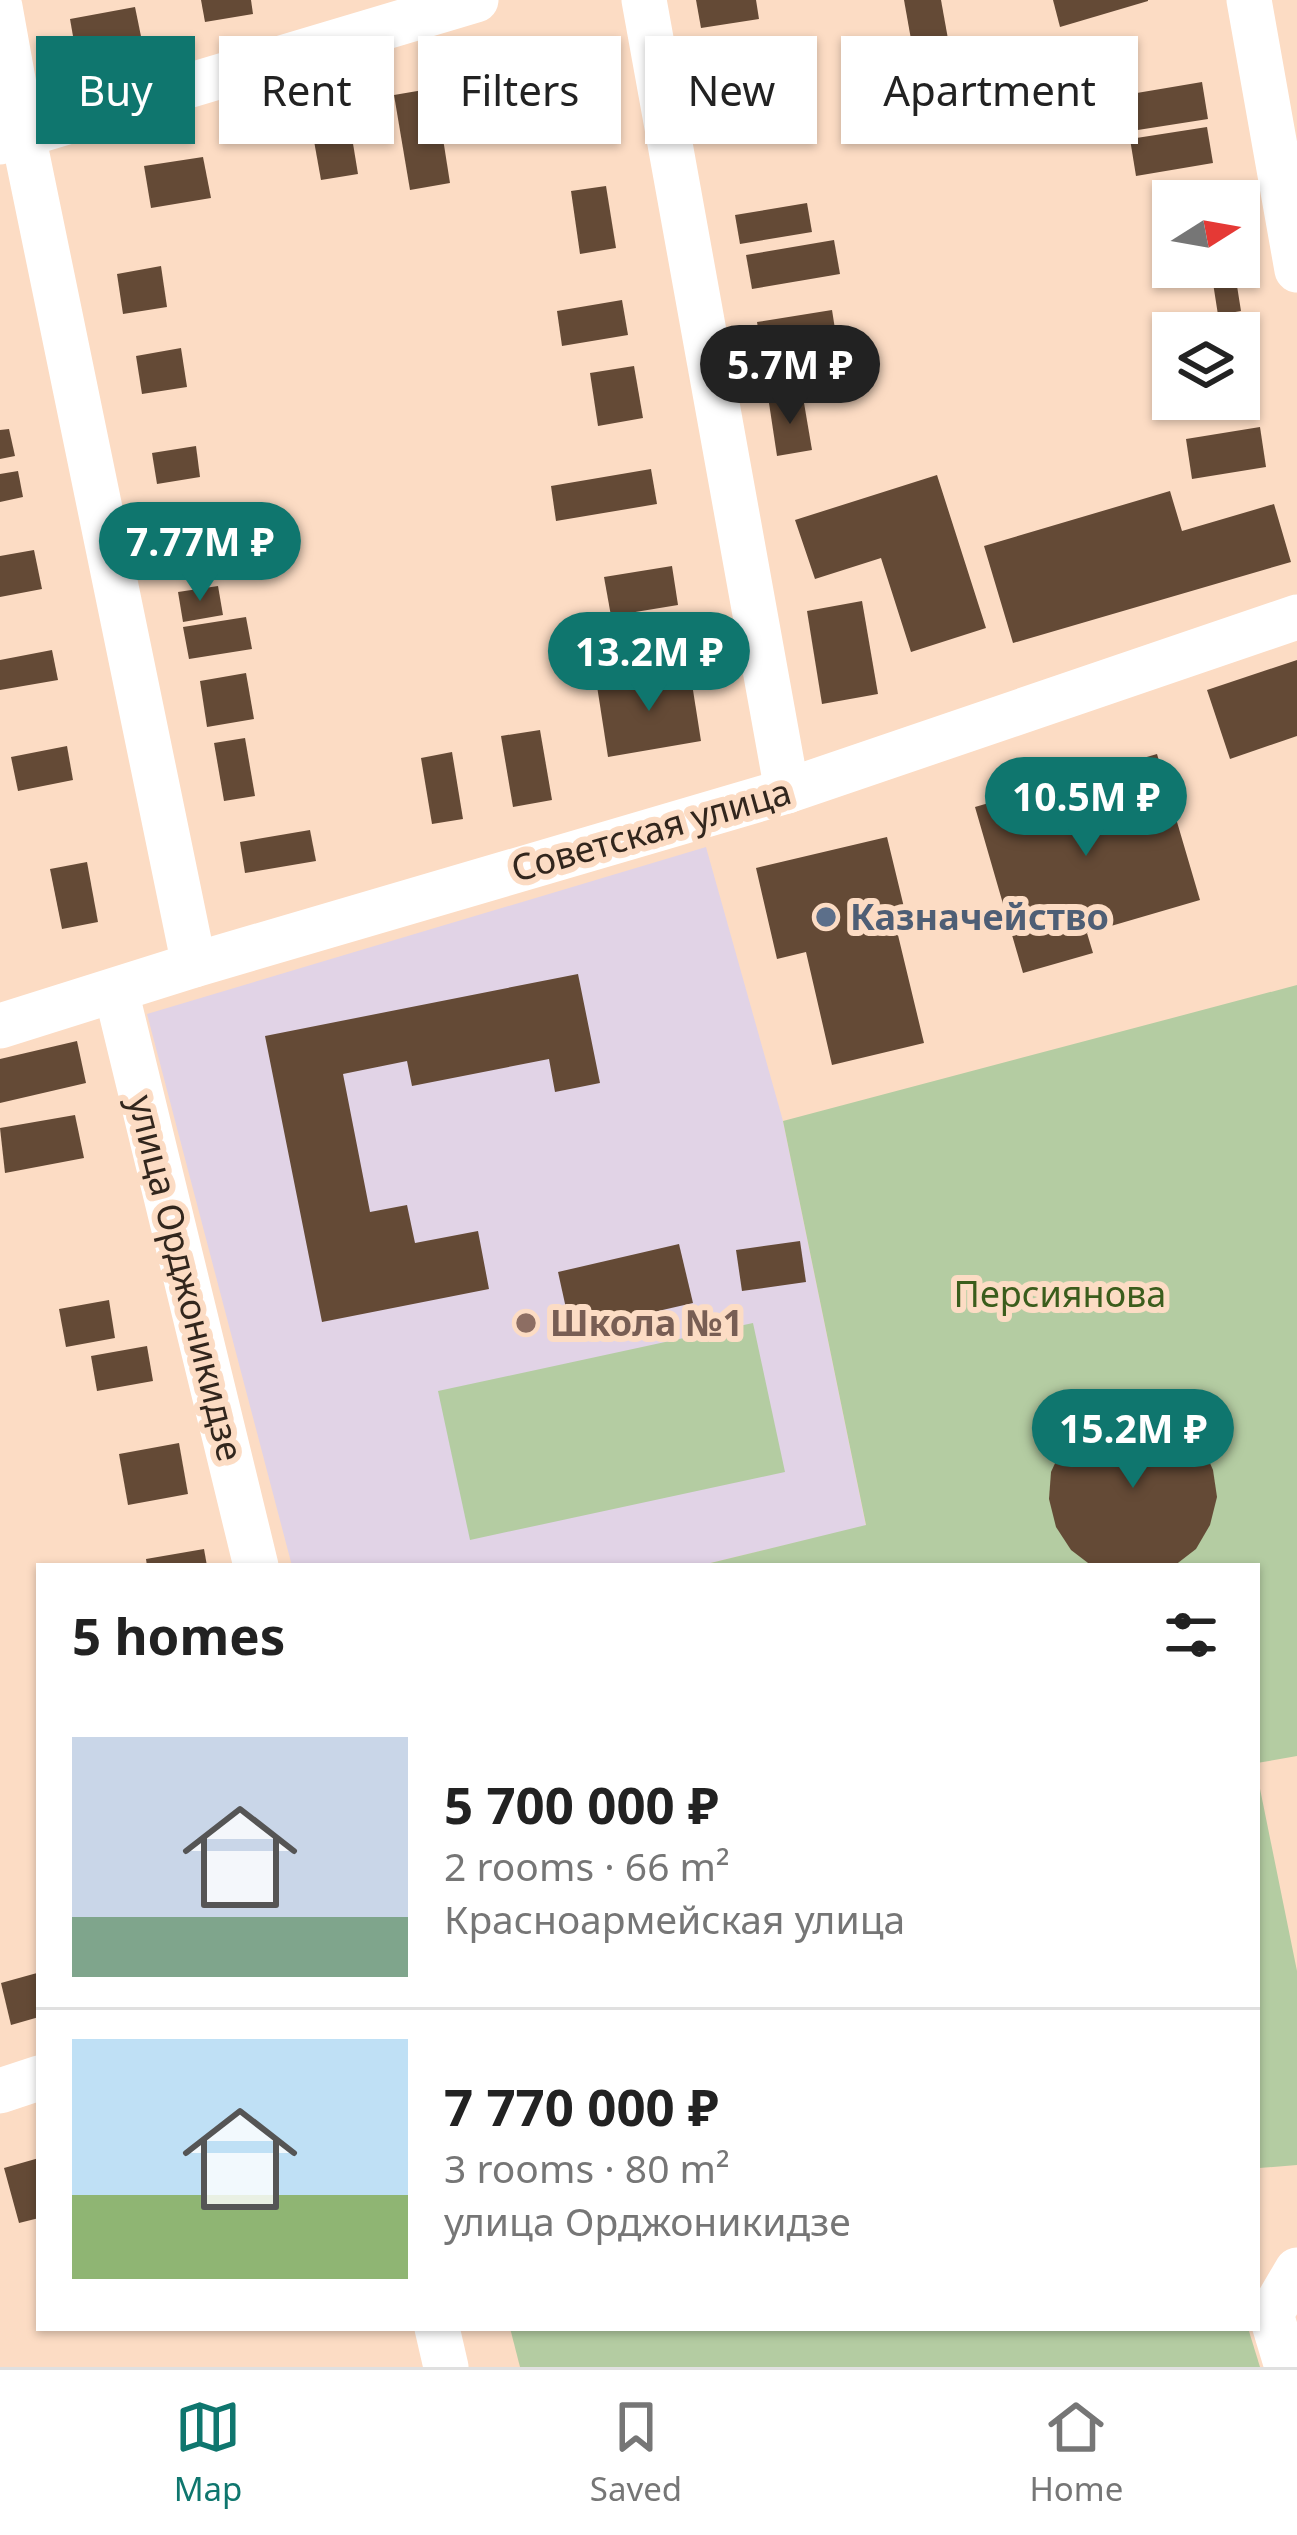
<!DOCTYPE html>
<html lang="en">
<head>
<meta charset="utf-8">
<style>
  :root { --surface:#fff; --page:#f6f6f6; --text:#222; --muted:#767676; --line:#e0e0e0; --accent:#0f766e }
  body { margin:0; font-family:"Noto Sans",sans-serif; background:var(--page); color:var(--text); height:100vh; display:flex; flex-direction:column; font-size:45px; white-space:nowrap }
  * { box-sizing:border-box; margin:0 }
  p { font-size:39px; color:var(--muted) }
  .icon { flex:none; width:66px; height:66px; fill:none; stroke:currentColor; stroke-width:2; stroke-linecap:round; stroke-linejoin:round }
  .map { position:relative; flex:1; overflow:hidden }
  .side { position:absolute; left:36px; top:1563px; width:1224px; height:768px; display:flex; flex-direction:column; background:var(--surface); border-radius:0px; box-shadow:0 3px 9px #0004 }
  .side>* { flex:none }
  .top-card { position:absolute; left:36px; top:36px; width:1227px; height:108px; display:flex; gap:24px }
  .needle { width:78px; rotate:79deg }
  .buttons { position:absolute; left:1152px; top:180px; display:grid; gap:24px }
  .buttons a { display:grid; place-items:center; width:108px; height:108px; border-radius:0px; background:var(--surface); box-shadow:0 3px 9px #0004; font-size:60px }
  .price { position:absolute; translate:-50% -102px; padding:0 27px; border-radius:42px; background:var(--accent); color:#fff; font-size:39px; line-height:78px; filter:drop-shadow(0 3px 6px #0008) }
  .price::after { content:''; position:absolute; left:50%; top:72px; width:36px; height:27px; margin-left:-18px; background:inherit; clip-path:polygon(0 0,100% 0,50% 100%) }
  .price.selected { background:#222; color:#fff }
  ul { padding:0; list-style:none }
  li { display:flex; align-items:center; gap:36px; height:300px; padding:0 36px }
  li+li { border-top:3px solid var(--line) }
  li span { display:grid; place-items:center; flex:none; width:336px; height:240px; border-radius:0px; color:#555 }
  li>.icon { margin-inline-start:auto }
  span .icon { width:144px; height:144px; fill:#fffc; stroke-width:1 }
  li b { font-size:51px }
  h2 { display:flex; justify-content:space-between; align-items:center; height:144px; padding:0 36px; font-size:51px }
  .pill { padding:0 42px; border-radius:0px; background:var(--surface); box-shadow:0 3px 9px #0004; font-size:42px; line-height:108px }
  .pill.selected { background:var(--accent); color:#fff }
  .tabs { display:flex; justify-content:space-around; align-items:center; height:168px; border-top:3px solid var(--line); background:var(--surface); font-size:33px; color:var(--muted) }
  .tabs a { display:grid; justify-items:center; gap:6px }
  .tabs .selected { color:var(--accent) }
  .map>svg:first-child { display:block }
  .education { fill:#e1d3e6 }
  .green { fill:#b4cca2 }
  .building { fill:#644a36 }
  .lines { fill:none; stroke-linecap:round; stroke-linejoin:round }
  .minor { stroke:#fff; stroke-width:45 }
  .service-dot { fill:#5c6f8a; stroke:#fcdcc4; stroke-width:4.5 }
  .education-dot { fill:#8d6e63; stroke:#fcdcc4; stroke-width:4.5 }
  .labels { text-anchor:middle; stroke-width:12; stroke-linejoin:round; paint-order:stroke }
  .street-label { font-size:36px; fill:#32261d; stroke:#fcdcc4 }
  .service-label { font-size:36px; font-weight:bold; fill:#4e5e75; stroke:#fcdcc4; text-anchor:start }
  .park-label { font-size:36px; fill:#3b5d1c; stroke:#fcdcc4 }
  .education-label { font-size:36px; font-weight:bold; fill:#785e54; stroke:#fcdcc4; text-anchor:start }
</style>
</head>
<body>
<div class="map">
<svg width="1297" height="2367" viewBox="0 0 1297 2367">
  <rect width="100%" height="100%" fill="#fcdcc4"/>
  <path class="education" d="M 706,847 L 783,1121 L 866,1526 L 698,1566 L 292,1566 L 147,1014 Z"/>
  <g class="green">
    <path d="M 1297,985 L 1297,1756 L 1257,1763 L 1257,1566 L 698,1566 L 866,1525 L 783,1121 Z"/>
    <path d="M 753,1323 L 785,1472 L 470,1540 L 438,1391 Z"/>
    <path d="M 1257,1774 L 1297,1971 L 1297,2165 L 1259,2168 L 1257,2170 Z"/>
    <path d="M 510,2328 L 1248,2328 L 1260,2367 L 520,2367 Z"/>
  </g>
  <g class="building">
    <path d="M 201,0 L 251,0 L 253,14 L 205,22 Z"/>
    <path d="M 696,0 L 756,0 L 759,19 L 701,28 Z"/>
    <path d="M 904,0 L 941,0 L 948,39 L 912,45 Z"/>
    <path d="M 1053,0 L 1148,0 L 1148,1 L 1060,27 Z"/>
    <path d="M 135,7 L 143,46 L 77,59 L 70,19 Z"/>
    <path d="M 578,45 L 590,114 L 551,120 L 539,51 Z"/>
    <path d="M 1202,82 L 1208,119 L 1125,132 L 1119,96 Z"/>
    <path d="M 435,88 L 450,183 L 410,190 L 394,95 Z"/>
    <path d="M 791,88 L 797,122 L 725,134 L 720,100 Z"/>
    <path d="M 347,107 L 358,174 L 321,180 L 309,113 Z"/>
    <path d="M 1207,127 L 1213,163 L 1136,176 L 1130,139 Z"/>
    <path d="M 203,157 L 211,198 L 151,208 L 144,166 Z"/>
    <path d="M 606,186 L 616,248 L 580,254 L 571,191 Z"/>
    <path d="M 807,203 L 812,232 L 740,244 L 735,215 Z"/>
    <path d="M 1173,228 L 1173,265 L 1167,266 L 1161,230 Z"/>
    <path d="M 834,240 L 840,274 L 752,289 L 746,255 Z"/>
    <path d="M 161,266 L 167,307 L 123,314 L 117,274 Z"/>
    <path d="M 1234,267 L 1241,311 L 1218,315 L 1211,270 Z"/>
    <path d="M 622,300 L 628,335 L 562,346 L 557,311 Z"/>
    <path d="M 832,310 L 838,348 L 763,360 L 757,322 Z"/>
    <path d="M 181,348 L 187,387 L 142,394 L 136,356 Z"/>
    <path d="M 1250,358 L 1256,399 L 1218,405 L 1217,399 L 1239,399 L 1239,360 Z"/>
    <path d="M 634,366 L 643,418 L 598,426 L 590,373 Z"/>
    <path d="M 803,397 L 812,450 L 777,456 L 769,403 Z"/>
    <path d="M 1260,427 L 1266,467 L 1192,479 L 1186,439 Z"/>
    <path d="M 9,429 L 15,456 L 0,459 L 0,430 Z"/>
    <path d="M 196,446 L 200,477 L 157,484 L 152,453 Z"/>
    <path d="M 651,469 L 657,504 L 556,521 L 551,486 Z"/>
    <path d="M 18,471 L 23,497 L 0,502 L 0,474 Z"/>
    <path d="M 937,475 L 986,628 L 911,652 L 881,558 L 815,579 L 795,520 Z"/>
    <path d="M 1170,491 L 1182,531 L 1274,504 L 1291,562 L 1013,643 L 984,546 Z"/>
    <path d="M 221,502 L 227,536 L 174,544 L 168,511 Z"/>
    <path d="M 34,550 L 42,589 L 0,597 L 0,556 Z"/>
    <path d="M 672,566 L 678,605 L 611,616 L 604,577 Z"/>
    <path d="M 218,586 L 223,615 L 183,622 L 178,592 Z"/>
    <path d="M 862,601 L 878,694 L 822,704 L 807,611 Z"/>
    <path d="M 246,617 L 252,649 L 189,659 L 183,627 Z"/>
    <path d="M 52,650 L 58,680 L 0,690 L 0,660 Z"/>
    <path d="M 1297,660 L 1297,736 L 1230,759 L 1207,690 Z"/>
    <path d="M 690,671 L 701,741 L 608,757 L 597,686 Z"/>
    <path d="M 246,673 L 254,719 L 207,727 L 200,681 Z"/>
    <path d="M 540,730 L 552,800 L 513,807 L 501,736 Z"/>
    <path d="M 245,738 L 255,796 L 224,801 L 214,743 Z"/>
    <path d="M 67,746 L 73,780 L 18,791 L 11,757 Z"/>
    <path d="M 452,752 L 463,819 L 432,824 L 421,758 Z"/>
    <path d="M 1157,754 L 1200,900 L 1087,933 L 1093,953 L 1023,973 L 975,807 Z"/>
    <path d="M 310,830 L 316,861 L 245,873 L 240,842 Z"/>
    <path d="M 887,837 L 909,928 L 897,931 L 924,1043 L 832,1065 L 806,952 L 777,959 L 756,868 Z"/>
    <path d="M 87,862 L 98,922 L 62,929 L 50,869 Z"/>
    <path d="M 578,974 L 600,1083 L 555,1092 L 549,1059 L 412,1086 L 407,1061 L 343,1074 L 370,1212 L 407,1205 L 415,1243 L 478,1231 L 489,1289 L 322,1322 L 265,1036 Z"/>
    <path d="M 77,1041 L 86,1083 L 0,1103 L 0,1059 Z"/>
    <path d="M 75,1115 L 84,1158 L 5,1173 L 0,1128 Z"/>
    <path d="M 800,1241 L 806,1282 L 742,1291 L 736,1250 Z"/>
    <path d="M 679,1244 L 693,1303 L 571,1331 L 558,1272 Z"/>
    <path d="M 109,1300 L 115,1338 L 66,1347 L 59,1309 Z"/>
    <path d="M 147,1346 L 153,1381 L 97,1391 L 91,1356 Z"/>
    <path d="M 1132,1409 L 1159,1413 L 1183,1426 L 1202,1445 L 1213,1470 L 1217,1497 L 1210,1525 L 1196,1549 L 1174,1566 L 1092,1566 L 1071,1550 L 1056,1527 L 1049,1499 L 1051,1472 L 1063,1446 L 1082,1426 L 1106,1413 Z"/>
    <path d="M 179,1443 L 188,1494 L 128,1505 L 119,1454 Z"/>
    <path d="M 204,1549 L 207,1566 L 147,1566 L 146,1559 Z"/>
    <path d="M 37,1973 L 39,2017 L 11,2025 L 1,1983 Z"/>
    <path d="M 39,2158 L 39,2218 L 19,2223 L 4,2168 Z"/>
  </g>
  <g class="lines">
    <g class="minor">
      <path d="M 644,0 L 787,791"/>
      <path d="M 1249,0 L 1297,270"/>
      <path d="M 0,7 L 23,135 L 194,965"/>
      <path d="M 0,142 L 476,0"/>
      <path d="M 116,991 L 256,1566"/>
      <path d="M 0,1026 L 194,965 L 787,791 L 1297,617"/>
      <path d="M 0,2091 L 39,2078"/>
      <path d="M 437,2328 L 446,2367"/>
      <path d="M 1287,2367 L 1271,2314 L 1297,2270"/>
    </g>
  </g>
  <circle class="service-dot" cx="826" cy="917" r="12"/>
  <circle class="education-dot" cx="526" cy="1323" r="12"/>
  <g class="labels">
    <g class="street-label">
      <text transform="translate(651 830) rotate(-16)" y="13">Советская улица</text>
      <text transform="translate(186 1278) rotate(76)" y="13">улица Орджоникидзе</text>
    </g>
    <g class="service-label">
      <text x="850" y="930">Казначейство</text>
    </g>
    <g class="park-label">
      <text x="1060" y="1307">Персиянова</text>
    </g>
    <g class="education-label">
      <text x="550" y="1336">Школа №1</text>
    </g>
  </g>
</svg>
<div class="buttons">
<a><svg class="needle" viewBox="-14 -14 28 28"><path d="M0-13l5 13h-10z" fill="#e53935"/><path d="M0 13l5-13h-10z" fill="#767676"/></svg></a>
<a><svg class="icon" aria-label="layers" viewBox="0 0 24 24"><path d="M12 4l9 5-9 5-9-5zM3 14l9 5 9-5"/></svg></a>
</div>
<b class="price selected" style="left:790px;top:427px">5.7M ₽</b>
<b class="price" style="left:200px;top:604px">7.77M ₽</b>
<b class="price" style="left:649px;top:714px">13.2M ₽</b>
<b class="price" style="left:1086px;top:859px">10.5M ₽</b>
<b class="price" style="left:1133px;top:1491px">15.2M ₽</b>
<div class="top-card">
<a class="pill selected">Buy</a>
<a class="pill">Rent</a>
<a class="pill">Filters</a>
<a class="pill">New</a>
<a class="pill">Apartment</a>
</div>
<section class="side">
<h2>5 homes<svg class="icon" aria-label="filters" viewBox="0 0 24 24"><path d="M4 7h16M4 17h16"/><circle cx="9" cy="7" r="2"/><circle cx="15" cy="17" r="2"/></svg></h2>
<ul>
<li><span style="background:linear-gradient(#c9d6e8 75%,#7fa58c 0)"><svg class="icon" aria-label="home" viewBox="0 0 24 24"><path d="M3 11l9-7 9 7M6 9v11h12V9"/></svg></span><div><b>5 700 000 ₽</b><p>2 rooms · 66 m²</p><p>Красноармейская улица</p></div></li>
<li><span style="background:linear-gradient(#bfe0f5 65%,#8fb573 0)"><svg class="icon" aria-label="home" viewBox="0 0 24 24"><path d="M3 11l9-7 9 7M6 9v11h12V9"/></svg></span><div><b>7 770 000 ₽</b><p>3 rooms · 80 m²</p><p>улица Орджоникидзе</p></div></li>
</ul>
</section>
</div>
<nav class="tabs">
<a class="selected"><svg class="icon" aria-label="map" viewBox="0 0 24 24"><path d="M3 6l6-2 6 2 6-2v14l-6 2-6-2-6 2zM9 4v14M15 6v14"/></svg>Map</a>
<a><svg class="icon" aria-label="saved" viewBox="0 0 24 24"><path d="M7 4h10v16l-5-4-5 4z"/></svg>Saved</a>
<a><svg class="icon" aria-label="home" viewBox="0 0 24 24"><path d="M3 11l9-7 9 7M6 9v11h12V9"/></svg>Home</a>
</nav>
</body>
</html>
